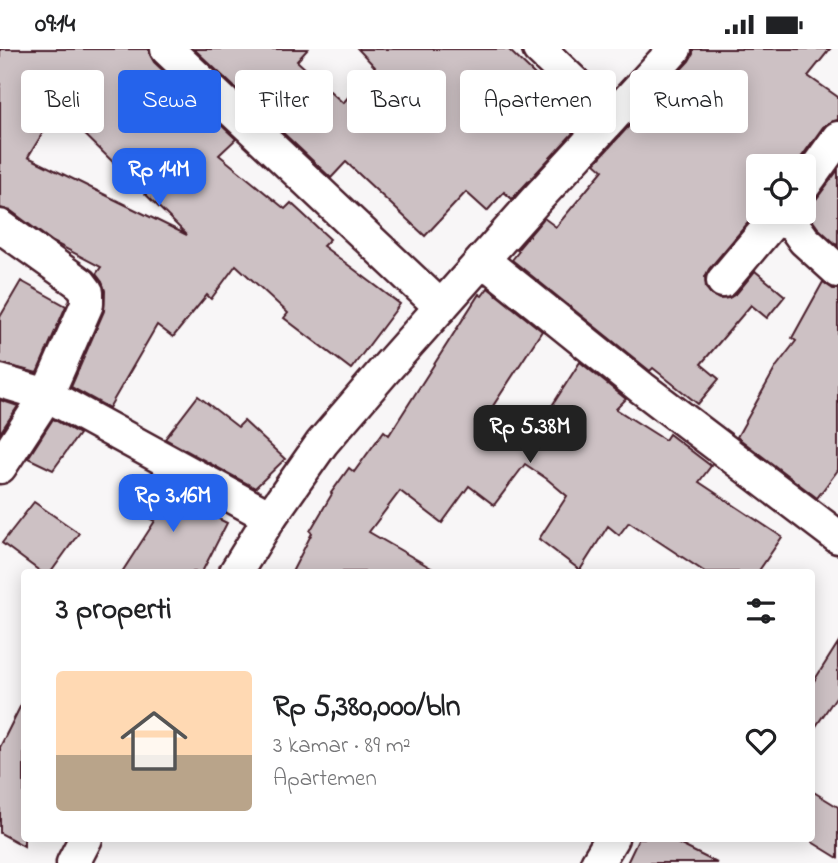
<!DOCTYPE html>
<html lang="id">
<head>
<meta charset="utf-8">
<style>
  :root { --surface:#fff; --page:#f6f6f6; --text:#202124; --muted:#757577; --line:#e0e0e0; --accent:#2563eb }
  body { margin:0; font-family:"Indie Flower",sans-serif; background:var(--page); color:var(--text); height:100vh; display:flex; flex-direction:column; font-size:26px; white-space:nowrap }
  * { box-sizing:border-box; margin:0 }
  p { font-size:23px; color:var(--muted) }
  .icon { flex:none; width:38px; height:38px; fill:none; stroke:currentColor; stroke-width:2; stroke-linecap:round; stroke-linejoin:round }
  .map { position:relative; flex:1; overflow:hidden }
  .side { position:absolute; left:21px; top:520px; width:794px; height:273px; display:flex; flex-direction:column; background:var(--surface); border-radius:7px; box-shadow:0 4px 18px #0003 }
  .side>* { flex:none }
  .guide { position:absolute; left:21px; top:21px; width:796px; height:63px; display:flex; gap:14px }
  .tools { position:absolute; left:746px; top:105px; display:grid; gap:14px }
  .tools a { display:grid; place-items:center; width:70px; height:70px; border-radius:7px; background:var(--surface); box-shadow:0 4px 18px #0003; font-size:35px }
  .price { position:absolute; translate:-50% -60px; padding:0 16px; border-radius:14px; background:var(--accent); color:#fff; font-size:23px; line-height:46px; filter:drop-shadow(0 2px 4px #0008) }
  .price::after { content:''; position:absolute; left:50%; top:42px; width:21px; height:16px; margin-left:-10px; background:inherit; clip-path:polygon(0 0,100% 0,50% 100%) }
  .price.selected { background:#222; color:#fff }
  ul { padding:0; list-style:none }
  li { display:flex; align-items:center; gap:21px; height:175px; padding:0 35px }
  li+li { border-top:2px solid var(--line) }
  li span { display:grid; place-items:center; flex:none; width:196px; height:140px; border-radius:7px; color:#555 }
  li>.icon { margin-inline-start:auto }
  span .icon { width:84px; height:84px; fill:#fffc; stroke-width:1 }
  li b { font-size:30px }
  h2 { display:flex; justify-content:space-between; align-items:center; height:84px; padding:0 35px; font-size:30px }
  .chip { padding:0 24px; border-radius:7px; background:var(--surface); box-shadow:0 4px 18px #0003; font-size:24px; line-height:63px }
  .chip.selected { background:var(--accent); color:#fff }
  .status { display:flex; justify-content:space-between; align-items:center; height:49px; padding:0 35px; background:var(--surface); direction:ltr }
  .status svg { height:19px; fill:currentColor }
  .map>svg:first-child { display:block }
  .building { fill:#cdc1c4; stroke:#4a1f2b; stroke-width:2; fill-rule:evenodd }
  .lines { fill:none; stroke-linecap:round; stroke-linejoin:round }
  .minor-casing { stroke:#4a1f2b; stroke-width:37 }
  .minor { stroke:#fff; stroke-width:32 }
</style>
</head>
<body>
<div class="status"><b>09:14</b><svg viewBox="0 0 49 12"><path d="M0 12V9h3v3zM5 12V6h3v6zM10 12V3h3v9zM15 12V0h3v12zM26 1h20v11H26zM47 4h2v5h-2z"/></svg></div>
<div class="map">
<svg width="838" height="814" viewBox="0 0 838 814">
  <rect width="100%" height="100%" fill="#f8f6f7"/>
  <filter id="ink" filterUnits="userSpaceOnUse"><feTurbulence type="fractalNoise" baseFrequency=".0143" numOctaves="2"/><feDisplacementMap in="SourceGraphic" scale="14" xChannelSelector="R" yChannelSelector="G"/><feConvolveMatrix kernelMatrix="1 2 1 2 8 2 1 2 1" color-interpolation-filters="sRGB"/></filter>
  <g filter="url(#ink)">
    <g class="building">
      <path d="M 0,0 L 149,0 L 150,6 L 154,13 L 236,90 L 219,106 L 285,160 L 291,154 L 330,190 L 323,197 L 400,255 L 351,320 L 284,269 L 288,264 L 236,216 L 211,250 L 207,246 L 173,288 L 157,276 L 109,359 L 71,338 L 104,262 L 105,242 L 102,233 L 96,225 L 101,218 L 53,193 L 11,162 L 0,159 ZM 58,59 L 187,186 L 28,108 Z"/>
      <path d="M 194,0 L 308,0 L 297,12 L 343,54 L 375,18 L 358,0 L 508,0 L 556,46 L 558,44 L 586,70 L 512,150 L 504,143 L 487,162 L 466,143 L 425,187 L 346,113 L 331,129 Z"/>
      <path d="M 693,0 L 830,0 L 808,27 L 838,48 L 838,71 L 830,73 L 823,78 L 795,117 L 758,117 L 758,162 L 709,220 L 705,228 L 706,239 L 712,246 L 719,250 L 729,249 L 737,244 L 755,222 L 785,247 L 767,269 L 751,256 L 701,315 L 719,330 L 698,355 L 653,319 L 650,322 L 512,211 L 519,202 L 517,201 L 544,169 L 556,178 L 603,121 L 595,114 L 689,12 L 693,5 Z"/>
      <path d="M 838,121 L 838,197 L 818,179 L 806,162 L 805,156 L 811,154 L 817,149 Z"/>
      <path d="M 21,232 L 66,257 L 37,324 L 0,314 L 0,268 Z"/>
      <path d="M 823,233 L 833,240 L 838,240 L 838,421 L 817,449 L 737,388 L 776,318 L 796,292 L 792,289 Z"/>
      <path d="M 488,239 L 542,282 L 489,363 L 530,391 L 580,313 L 626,350 L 616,360 L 665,391 L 669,385 L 711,417 L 699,433 L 782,488 L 758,523 L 705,523 L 629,473 L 619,486 L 608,477 L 580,521 L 539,490 L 567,447 L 547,430 L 525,415 L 494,456 L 469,437 L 442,474 L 400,442 L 369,483 L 438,523 L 292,523 L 312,484 L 310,482 L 332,445 L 331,444 L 349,419 L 354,423 L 384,382 L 389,386 L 479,245 L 482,247 Z"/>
      <path d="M 198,347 L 238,378 L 244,372 L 285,410 L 255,439 L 165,390 Z"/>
      <path d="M 0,351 L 18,357 L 0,384 Z"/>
      <path d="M 53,370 L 79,385 L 53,421 L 28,409 Z"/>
      <path d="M 140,431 L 227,474 L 202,523 L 122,523 L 155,472 L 127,458 Z"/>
      <path d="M 34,453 L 79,484 L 51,523 L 41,523 L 2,494 Z"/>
      <path d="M 838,594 L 838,645 L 812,683 L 812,635 Z"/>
      <path d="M 24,650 L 24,797 L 0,784 L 0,698 Z"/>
      <path d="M 812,742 L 838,758 L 838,809 L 812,793 Z"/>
      <path d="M 639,789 L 667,789 L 717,814 L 627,814 Z"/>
    </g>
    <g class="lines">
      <defs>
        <g id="minor">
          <path d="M 167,0 L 441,258"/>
          <path d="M 539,0 L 611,69"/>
          <path d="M 803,138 L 838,89"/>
          <path d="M 788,163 L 786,166 L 804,191 L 838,222"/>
          <path d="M 0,177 L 81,235 L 87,243 L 87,255 L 47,346 L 0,418"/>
          <path d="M 483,211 L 642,339 L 838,488"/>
          <path d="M 723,232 L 771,175 L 779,172 L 792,175"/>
          <path d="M 0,332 L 47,346 L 270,468"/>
          <path d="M 236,523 L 270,468 L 322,394 L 383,323 L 535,152 L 675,0"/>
          <path d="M 73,814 L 86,789"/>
          <path d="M 597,814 L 612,789"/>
        </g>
      </defs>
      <use href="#minor" class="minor-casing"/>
      <use href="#minor" class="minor"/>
    </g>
  </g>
</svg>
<div class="tools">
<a><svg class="icon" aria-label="locate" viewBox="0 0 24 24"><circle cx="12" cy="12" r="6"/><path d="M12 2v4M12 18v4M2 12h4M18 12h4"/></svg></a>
</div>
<b class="price" style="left:159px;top:159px">Rp 14M</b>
<b class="price selected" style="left:530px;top:416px">Rp 5.38M</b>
<b class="price" style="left:173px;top:485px">Rp 3.16M</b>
<div class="guide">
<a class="chip">Beli</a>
<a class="chip selected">Sewa</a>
<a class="chip">Filter</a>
<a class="chip">Baru</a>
<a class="chip">Apartemen</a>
<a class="chip">Rumah</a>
</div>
<section class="side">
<h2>3 properti<svg class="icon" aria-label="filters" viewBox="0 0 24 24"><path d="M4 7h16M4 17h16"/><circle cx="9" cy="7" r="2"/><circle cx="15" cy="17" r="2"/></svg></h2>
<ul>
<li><span style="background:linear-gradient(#ffd9b3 60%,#b9a48a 0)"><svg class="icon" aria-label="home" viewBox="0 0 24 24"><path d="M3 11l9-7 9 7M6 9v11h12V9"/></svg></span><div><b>Rp 5,380,000/bln</b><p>3 kamar · 89 m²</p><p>Apartemen</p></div><svg class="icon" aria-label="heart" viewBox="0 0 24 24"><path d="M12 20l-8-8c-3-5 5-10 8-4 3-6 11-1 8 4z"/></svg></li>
</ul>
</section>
</div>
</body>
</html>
